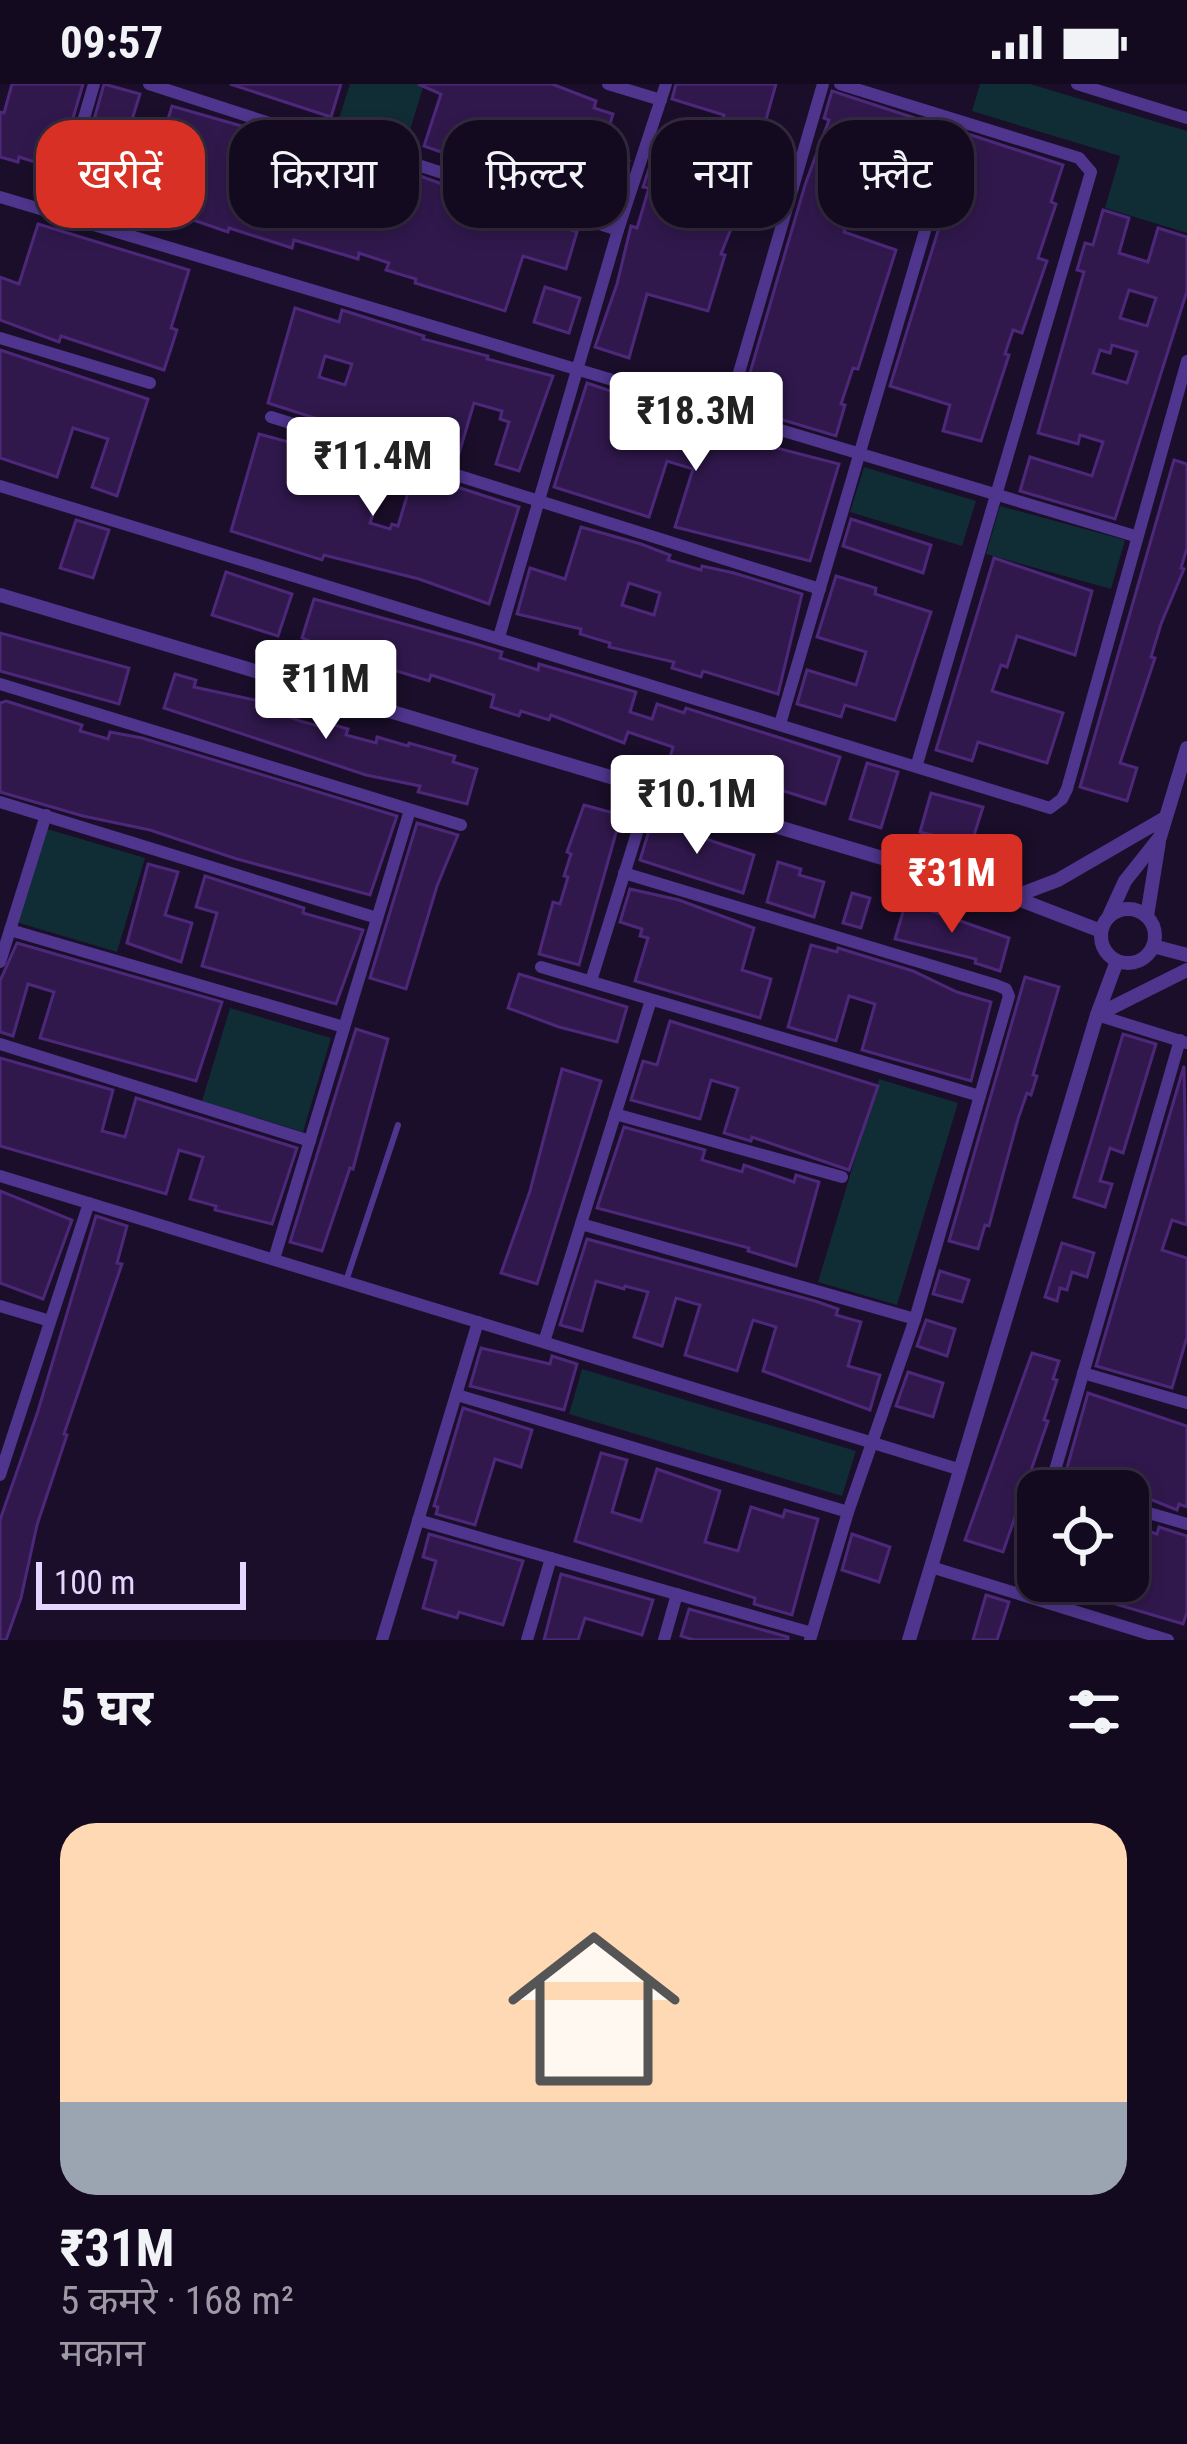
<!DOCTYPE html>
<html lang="hi">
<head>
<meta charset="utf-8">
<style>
  :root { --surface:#140a20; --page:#1d1329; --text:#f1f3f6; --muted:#9d9aa5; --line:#332b3e; --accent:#d93025 }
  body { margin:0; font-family:"Roboto Condensed","Noto Sans Devanagari",sans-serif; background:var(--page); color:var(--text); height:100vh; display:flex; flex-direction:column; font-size:45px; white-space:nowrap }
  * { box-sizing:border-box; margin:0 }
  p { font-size:39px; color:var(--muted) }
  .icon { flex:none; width:66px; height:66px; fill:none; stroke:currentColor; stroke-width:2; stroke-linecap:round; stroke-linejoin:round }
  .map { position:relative; height:1556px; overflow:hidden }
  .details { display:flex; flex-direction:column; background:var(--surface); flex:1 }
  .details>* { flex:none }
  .hud { position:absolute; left:36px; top:36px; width:1116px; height:108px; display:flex; gap:24px }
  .buttons { position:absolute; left:1017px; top:1386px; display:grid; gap:24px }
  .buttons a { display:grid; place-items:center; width:132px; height:132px; border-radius:24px; background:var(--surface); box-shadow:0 6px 18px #0003,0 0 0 3px var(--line); font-size:60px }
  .scale { position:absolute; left:36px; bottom:30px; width:210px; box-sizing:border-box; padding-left:12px; border:6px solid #e5d6ff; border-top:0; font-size:33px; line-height:42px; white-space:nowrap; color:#e5d6ff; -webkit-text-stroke:9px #1a0e2a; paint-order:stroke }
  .price { position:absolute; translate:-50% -102px; padding:0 27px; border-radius:12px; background:#fff; color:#222; font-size:39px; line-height:78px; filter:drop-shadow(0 3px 6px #0008) }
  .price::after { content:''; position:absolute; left:50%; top:72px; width:36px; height:27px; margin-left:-18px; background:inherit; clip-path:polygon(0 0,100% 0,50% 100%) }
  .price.on { background:var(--accent); color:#fff }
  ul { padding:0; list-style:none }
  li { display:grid; align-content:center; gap:24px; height:636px; padding:0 60px }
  li span { display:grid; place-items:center; height:372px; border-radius:36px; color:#555 }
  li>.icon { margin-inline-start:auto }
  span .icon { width:216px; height:216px; fill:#fffc; stroke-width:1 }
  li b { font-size:51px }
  h2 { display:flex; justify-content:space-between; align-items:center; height:144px; padding:0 60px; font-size:51px }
  .chip { padding:0 42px; border-radius:36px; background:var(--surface); box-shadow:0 6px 18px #0003,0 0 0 3px var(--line); font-size:42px; line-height:108px }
  .chip.on { background:var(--accent); color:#fff }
  .status { display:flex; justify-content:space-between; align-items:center; height:84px; padding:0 60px; background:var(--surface); direction:ltr }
  .status svg { height:33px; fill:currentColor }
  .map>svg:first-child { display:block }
  .green { fill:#102c34 }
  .building { fill:#30184c; stroke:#4d287a; stroke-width:3; fill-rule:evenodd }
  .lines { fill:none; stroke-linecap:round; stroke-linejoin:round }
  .service { stroke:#4f358d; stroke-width:6 }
  .minor { stroke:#4f358d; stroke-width:12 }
  .tertiary { stroke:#4f358d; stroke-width:14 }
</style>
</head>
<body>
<div class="status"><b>09:57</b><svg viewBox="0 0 49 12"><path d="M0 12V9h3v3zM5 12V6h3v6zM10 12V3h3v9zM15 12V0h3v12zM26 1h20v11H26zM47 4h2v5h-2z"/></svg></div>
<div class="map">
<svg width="1187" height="1556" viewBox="0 0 1187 1556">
  <rect width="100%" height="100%" fill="#1a0e2a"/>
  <g class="green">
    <path d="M 350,0 L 424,0 L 405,63 L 337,41 Z"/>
    <path d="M 980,0 L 1030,0 L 1187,47 L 1187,149 L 1105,124 L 1120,72 L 972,27 Z"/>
    <path d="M 864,383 L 976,417 L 962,462 L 850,428 Z"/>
    <path d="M 1000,422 L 1125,456 L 1111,505 L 986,470 Z"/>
    <path d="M 44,744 L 145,774 L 117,868 L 16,838 Z"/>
    <path d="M 230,924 L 331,954 L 303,1048 L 202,1017 Z"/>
    <path d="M 879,995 L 958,1019 L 897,1221 L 818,1198 Z"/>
    <path d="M 582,1285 L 856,1367 L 842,1412 L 569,1330 Z"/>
  </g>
  <g class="building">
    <path d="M 12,0 L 83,0 L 58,85 L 19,73 L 18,78 L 0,73 L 0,28 L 4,29 Z"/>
    <path d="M 104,0 L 140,10 L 125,58 L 158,68 L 172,22 L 336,69 L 341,53 L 399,71 L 381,127 L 403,134 L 417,91 L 577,148 L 566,185 L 523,172 L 505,227 L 415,199 L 416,195 L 386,186 L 389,179 L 359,169 L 358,175 L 294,156 L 292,164 L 229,144 L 228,148 L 77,96 Z"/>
    <path d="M 230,0 L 341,0 L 331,33 Z"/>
    <path d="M 418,0 L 552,0 L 596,17 L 594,24 L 613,30 L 601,68 L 629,77 L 610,122 L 515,88 L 481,82 L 424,62 L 441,10 Z"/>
    <path d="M 676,0 L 776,0 L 746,107 L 721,170 L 725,171 L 708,227 L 647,210 L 629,274 L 595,263 L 617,200 L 631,142 L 637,144 L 649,104 L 643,103 L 662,46 L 715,62 L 724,31 L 672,15 Z"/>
    <path d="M 832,7 L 930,39 L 921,68 L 908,64 L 897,99 L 912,104 L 901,139 L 859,126 L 870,92 L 850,84 L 840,114 L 854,119 L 844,148 L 896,166 L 858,285 L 853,284 L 841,320 L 845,321 L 836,352 L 740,323 L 805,101 L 829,36 L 824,34 Z"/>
    <path d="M 968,50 L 1063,81 L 1051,118 L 1056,120 L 1038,174 L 1047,177 L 1022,249 L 1013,246 L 1005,270 L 1009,271 L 981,357 L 943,347 L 950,321 L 890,302 Z"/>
    <path d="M 1103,126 L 1129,134 L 1119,169 L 1148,178 L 1158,144 L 1187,153 L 1187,207 L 1115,435 L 1020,407 L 1030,373 L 1092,392 L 1103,358 L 1080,351 L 1078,360 L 1038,349 L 1084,188 L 1077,186 L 1085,159 L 1093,161 ZM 1129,206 L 1156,214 L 1147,242 L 1120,234 ZM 1112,261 L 1137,268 L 1127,299 L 1093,289 L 1100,266 L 1110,269 Z"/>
    <path d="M 38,140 L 189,186 L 171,244 L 177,246 L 164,286 L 61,252 L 59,258 L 0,236 L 0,193 L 19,200 Z"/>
    <path d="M 545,203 L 580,214 L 569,249 L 534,238 Z"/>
    <path d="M 295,224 L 339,238 L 342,226 L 424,252 L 423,255 L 488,272 L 487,275 L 553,292 L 519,387 L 496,380 L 509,338 L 500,335 L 502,327 L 474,319 L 458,373 L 361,349 L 268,319 ZM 325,272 L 352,280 L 345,301 L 319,293 Z"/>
    <path d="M 0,266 L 148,315 L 117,412 L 92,403 L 108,355 L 73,344 L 57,393 L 0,374 Z"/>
    <path d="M 587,299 L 711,341 L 710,347 L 839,380 L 810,477 L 675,443 L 693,385 L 667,377 L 649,433 L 554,403 Z"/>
    <path d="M 259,350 L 322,367 L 321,370 L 357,381 L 358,376 L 387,385 L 370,439 L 390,445 L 392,440 L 398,442 L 414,389 L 519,423 L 489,520 L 419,495 L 324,471 L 322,476 L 231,447 Z"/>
    <path d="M 1174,376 L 1187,380 L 1187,464 L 1181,484 L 1184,485 L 1161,540 L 1151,573 L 1155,574 L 1120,679 L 1137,684 L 1127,717 L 1080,703 Z"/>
    <path d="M 851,435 L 931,461 L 923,489 L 843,462 Z"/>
    <path d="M 76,436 L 109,446 L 93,494 L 60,484 Z"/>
    <path d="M 581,443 L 641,460 L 670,471 L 668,476 L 701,486 L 702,482 L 734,489 L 802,510 L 778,610 L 703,587 L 701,593 L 672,584 L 674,578 L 609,563 L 610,559 L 580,550 L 581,545 L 517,530 L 530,484 L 565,495 ZM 629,499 L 660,509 L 654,531 L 622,521 Z"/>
    <path d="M 994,474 L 1092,507 L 1075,571 L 1017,552 L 1007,583 L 1001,581 L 992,607 L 1063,629 L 1047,679 L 978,658 L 972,677 L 936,666 Z"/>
    <path d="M 226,488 L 292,510 L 278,552 L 212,531 Z"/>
    <path d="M 836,492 L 876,504 L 875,510 L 931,528 L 895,636 L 845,621 L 841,633 L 797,620 L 807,586 L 856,601 L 866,568 L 817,553 Z"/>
    <path d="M 314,515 L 476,560 L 502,568 L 500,574 L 538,586 L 539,580 L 636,608 L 630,628 L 652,635 L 657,620 L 684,629 L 686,624 L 840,673 L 825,720 L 736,692 L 738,684 L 706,674 L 701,688 L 669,677 L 673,663 L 628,648 L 624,659 L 551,631 L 549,636 L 521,627 L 519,632 L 491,623 L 494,611 L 431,591 L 429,597 L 338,569 L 302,554 Z"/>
    <path d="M 0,549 L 129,584 L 119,620 L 0,587 Z"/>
    <path d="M 175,590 L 196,596 L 194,603 L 274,620 L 272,626 L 300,637 L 326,644 L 328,639 L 348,645 L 346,651 L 376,659 L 377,653 L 408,662 L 409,659 L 455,672 L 453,678 L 477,685 L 467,720 L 418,708 L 420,702 L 366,691 L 164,624 Z"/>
    <path d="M 6,617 L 82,641 L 80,647 L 108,655 L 110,648 L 142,654 L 397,732 L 370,811 L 237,775 L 150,746 L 83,732 L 0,708 L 0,619 Z"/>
    <path d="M 867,679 L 898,688 L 881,744 L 850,735 Z"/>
    <path d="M 931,709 L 983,723 L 971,761 L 920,748 Z"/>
    <path d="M 584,721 L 621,731 L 579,881 L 539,870 L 553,818 L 560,820 L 568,793 L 564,792 L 571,770 L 567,768 Z"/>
    <path d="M 652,737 L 754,771 L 743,809 L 640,776 Z"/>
    <path d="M 417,739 L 458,751 L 437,802 L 406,905 L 370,894 Z"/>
    <path d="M 778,778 L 801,785 L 799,791 L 824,798 L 814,833 L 767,818 Z"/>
    <path d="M 148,780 L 178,788 L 165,831 L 192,839 L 181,878 L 127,859 Z"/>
    <path d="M 205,792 L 304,824 L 303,829 L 363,846 L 336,920 L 202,882 L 217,829 L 196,823 Z"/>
    <path d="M 630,805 L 679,816 L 754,844 L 742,886 L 771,895 L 760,934 L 635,897 L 648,854 L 640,852 L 642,845 L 620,838 Z"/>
    <path d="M 852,809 L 870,814 L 861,844 L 843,839 Z"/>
    <path d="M 906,818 L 1009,854 L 1000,887 L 975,879 L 976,875 L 895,855 Z"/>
    <path d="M 17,859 L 222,918 L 196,997 L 40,954 L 54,908 L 28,900 L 13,952 L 0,948 L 0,897 Z"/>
    <path d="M 811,861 L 837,868 L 838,864 L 913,887 L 957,908 L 991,918 L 971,997 L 862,966 L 875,920 L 849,912 L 836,957 L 788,943 Z"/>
    <path d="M 519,890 L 627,923 L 617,958 L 559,943 L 508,924 Z"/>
    <path d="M 1025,893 L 1059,903 L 1033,991 L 1037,992 L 1031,1011 L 1027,1009 L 1018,1035 L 989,1142 L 985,1141 L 978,1165 L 949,1157 Z"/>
    <path d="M 670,937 L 878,1002 L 849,1086 L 752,1053 L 751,1057 L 724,1049 L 738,1004 L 711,996 L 700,1035 L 631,1016 L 643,977 L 657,981 Z"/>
    <path d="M 356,945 L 388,955 L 353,1085 L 350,1084 L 322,1167 L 290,1158 Z"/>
    <path d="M 1123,950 L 1156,960 L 1123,1069 L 1110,1064 L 1100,1097 L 1112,1100 L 1105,1123 L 1074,1113 Z"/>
    <path d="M 0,974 L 113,1006 L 102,1047 L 125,1053 L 136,1014 L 297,1064 L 272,1140 L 215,1126 L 216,1122 L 190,1115 L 203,1073 L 179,1066 L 166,1110 L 0,1062 Z"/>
    <path d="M 1184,982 L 1187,1141 L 1172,1136 L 1162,1166 L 1187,1174 L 1187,1253 L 1172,1304 L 1096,1282 Z"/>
    <path d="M 562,985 L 601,997 L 537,1200 L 501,1189 L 530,1107 Z"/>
    <path d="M 624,1043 L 705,1066 L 702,1076 L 742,1088 L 744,1081 L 794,1098 L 796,1091 L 819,1098 L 796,1182 L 748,1167 L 749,1164 L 597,1124 Z"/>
    <path d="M 0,1107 L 72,1136 L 43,1215 L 0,1199 Z"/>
    <path d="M 96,1132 L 127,1142 L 117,1179 L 122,1180 L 64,1350 L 67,1351 L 37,1441 L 21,1514 L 6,1556 L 0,1556 L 0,1436 L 38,1327 Z"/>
    <path d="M 587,1155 L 815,1217 L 838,1225 L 836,1231 L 861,1238 L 848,1282 L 880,1291 L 870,1326 L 763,1287 L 776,1243 L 753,1236 L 737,1287 L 685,1271 L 700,1221 L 676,1214 L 662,1262 L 634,1253 L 648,1208 L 625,1202 L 624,1205 L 596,1197 L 582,1247 L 560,1241 Z"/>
    <path d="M 1062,1159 L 1094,1169 L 1087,1193 L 1072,1188 L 1067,1206 L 1060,1204 L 1057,1217 L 1045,1213 Z"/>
    <path d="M 940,1187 L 969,1196 L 962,1218 L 933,1210 Z"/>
    <path d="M 926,1236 L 955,1245 L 947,1272 L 917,1262 Z"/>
    <path d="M 481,1264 L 550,1280 L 552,1272 L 577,1280 L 564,1326 L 470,1302 Z"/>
    <path d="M 1032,1269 L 1059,1277 L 1053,1295 L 1057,1296 L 1044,1336 L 1048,1337 L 1003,1468 L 965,1456 Z"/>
    <path d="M 908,1288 L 943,1299 L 933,1333 L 896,1322 Z"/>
    <path d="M 1088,1309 L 1187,1342 L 1187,1423 L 1179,1420 L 1177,1426 L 1110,1399 L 1109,1403 L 1065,1391 Z"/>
    <path d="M 463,1324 L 532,1346 L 521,1383 L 495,1375 L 475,1441 L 436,1430 L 438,1423 L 434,1422 Z"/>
    <path d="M 601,1369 L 627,1376 L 612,1428 L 641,1437 L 657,1385 L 720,1407 L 705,1458 L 738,1467 L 751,1423 L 783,1433 L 785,1426 L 818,1435 L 792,1531 L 754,1520 L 755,1514 L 575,1457 Z"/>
    <path d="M 1132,1442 L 1157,1450 L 1159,1443 L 1187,1452 L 1187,1528 L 1183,1540 L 1048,1500 L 1128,1497 Z"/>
    <path d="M 429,1450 L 523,1477 L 503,1541 L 459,1528 L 457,1534 L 423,1524 L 436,1477 L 423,1473 Z"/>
    <path d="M 852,1450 L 890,1463 L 879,1498 L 842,1486 Z"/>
    <path d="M 561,1490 L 653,1516 L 642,1551 L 585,1534 L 578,1556 L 544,1556 Z"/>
    <path d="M 986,1511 L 1009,1518 L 997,1556 L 973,1556 Z"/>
    <path d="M 689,1525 L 788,1553 L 788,1556 L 694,1556 L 681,1552 Z"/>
  </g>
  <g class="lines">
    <path class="service" d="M 346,1197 L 398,1041"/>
    <g class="minor">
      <path d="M 149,0 L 322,56"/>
      <path d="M 608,0 L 661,16"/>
      <path d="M 840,0 L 1079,74 L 1091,88 L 917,680"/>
      <path d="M 1077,0 L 1187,34"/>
      <path d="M 421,82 L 618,146"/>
      <path d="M 0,113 L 1135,452"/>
      <path d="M 56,130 L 94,0"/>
      <path d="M 0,254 L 150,299"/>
      <path d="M 727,330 L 823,0"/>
      <path d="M 271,333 L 820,505"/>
      <path d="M 0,402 L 1050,724 L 1062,715 L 1067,705 L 1187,277"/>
      <path d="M 499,553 L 618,146 L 666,0"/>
      <path d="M 0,600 L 461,741"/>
      <path d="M 780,640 L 957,38"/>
      <path d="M 0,718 L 377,834"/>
      <path d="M 624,789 L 996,901 L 1006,905 L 1009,912 L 915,1235 L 848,1428 L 810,1556"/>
      <path d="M 10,846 L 344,943"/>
      <path d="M 0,878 L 46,731"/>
      <path d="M 541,883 L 980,1012"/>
      <path d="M 591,897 L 650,707"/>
      <path d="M 1097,931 L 1187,959"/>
      <path d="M 0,960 L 310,1057"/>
      <path d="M 615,1030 L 842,1093"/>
      <path d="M 0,1092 L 958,1385"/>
      <path d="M 581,1140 L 915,1235"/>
      <path d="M 274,1175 L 410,726"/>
      <path d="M 0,1222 L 50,1237"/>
      <path d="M 544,1258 L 651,916"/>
      <path d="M 1083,1289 L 1187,1319"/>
      <path d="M 457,1311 L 848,1428"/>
      <path d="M 0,1391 L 89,1119"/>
      <path d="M 1051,1400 L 1074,1407"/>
      <path d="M 1049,1407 L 1180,956"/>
      <path d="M 1128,1423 L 1187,1440"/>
      <path d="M 418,1436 L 812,1549"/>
      <path d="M 931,1483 L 1168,1556"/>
      <path d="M 1020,1509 L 1038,1445"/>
      <path d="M 382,1556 L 478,1238"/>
      <path d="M 527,1556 L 551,1474"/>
      <path d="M 664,1556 L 677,1510"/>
    </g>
    <g class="tertiary">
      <path d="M 0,511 L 1013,813 L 1101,847"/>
      <path d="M 1013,813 L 1058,796 L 1165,734"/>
      <circle cx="1128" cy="852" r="27"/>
      <path d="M 1109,832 L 1125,797 L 1160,753 L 1187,664"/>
      <path d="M 1147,832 L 1159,758"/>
      <path d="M 1153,862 L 1187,871"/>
      <path d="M 1097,931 L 1187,886"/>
      <path d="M 909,1556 L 1097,931 L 1117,877"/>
    </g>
  </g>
</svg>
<div class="buttons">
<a><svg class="icon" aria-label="locate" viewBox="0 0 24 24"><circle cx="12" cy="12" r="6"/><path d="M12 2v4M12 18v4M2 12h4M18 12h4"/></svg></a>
</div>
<div class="scale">100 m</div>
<b class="price" style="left:696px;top:390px">₹18.3M</b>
<b class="price" style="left:373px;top:435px">₹11.4M</b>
<b class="price" style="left:326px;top:658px">₹11M</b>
<b class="price" style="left:697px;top:773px">₹10.1M</b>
<b class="price on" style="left:952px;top:852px">₹31M</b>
<div class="hud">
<a class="chip on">खरीदें</a>
<a class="chip">किराया</a>
<a class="chip">फ़िल्टर</a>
<a class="chip">नया</a>
<a class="chip">फ़्लैट</a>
</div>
</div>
<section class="details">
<h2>5 घर<svg class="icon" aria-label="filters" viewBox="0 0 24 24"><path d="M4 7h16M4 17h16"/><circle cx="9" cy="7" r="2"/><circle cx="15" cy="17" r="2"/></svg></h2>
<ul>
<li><span style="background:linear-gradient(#ffd9b3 75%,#9aa5b1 0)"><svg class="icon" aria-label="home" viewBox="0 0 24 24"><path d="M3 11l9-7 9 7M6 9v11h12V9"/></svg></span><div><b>₹31M</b><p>5 कमरे · 168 m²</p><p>मकान</p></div></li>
</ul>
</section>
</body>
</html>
